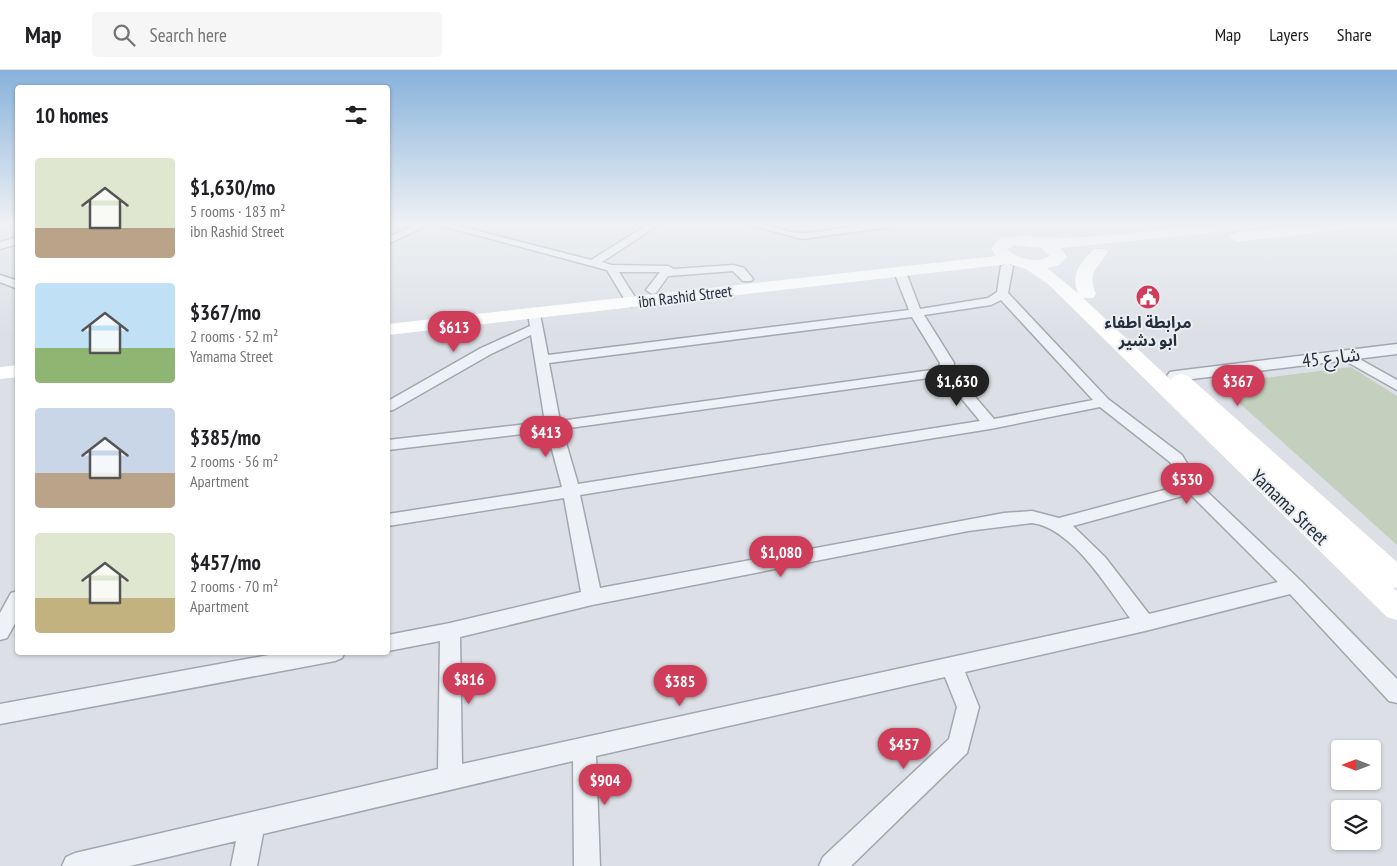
<!DOCTYPE html>
<html lang="en">
<head>
<meta charset="utf-8">
<style>
  :root { --surface:#fff; --page:#f6f6f6; --text:#202124; --muted:#757577; --line:#e0e0e0; --accent:#cf3d5b }
  body { margin:0; font-family:"PT Sans Narrow","Noto Sans Arabic",sans-serif; background:var(--page); color:var(--text); height:100vh; display:flex; flex-direction:column; font-size:19px; white-space:nowrap }
  * { box-sizing:border-box; margin:0 }
  p { font-size:16px; color:var(--muted) }
  .icon { flex:none; width:28px; height:28px; fill:none; stroke:currentColor; stroke-width:2; stroke-linecap:round; stroke-linejoin:round }
  .map { position:relative; flex:1; overflow:hidden }
  .drawer { position:absolute; left:15px; top:15px; width:375px; height:570px; display:flex; flex-direction:column; background:var(--surface); border-radius:5px; box-shadow:0 1px 4px #0004 }
  .drawer>* { flex:none }
  .needle { width:32px; rotate:270deg }
  .controls { position:absolute; left:1331px; top:670px; display:grid; gap:10px }
  .controls a { display:grid; place-items:center; width:50px; height:50px; border-radius:5px; background:var(--surface); box-shadow:0 1px 4px #0004; font-size:25px }
  .price { position:absolute; translate:-50% -42px; padding:0 11px; border-radius:18px; background:var(--accent); color:#fff; font-size:16px; line-height:32px; filter:drop-shadow(0 1px 2px #0008) }
  .price::after { content:''; position:absolute; left:50%; top:30px; width:15px; height:11px; margin-left:-8px; background:inherit; clip-path:polygon(0 0,100% 0,50% 100%) }
  .price.selected { background:#222; color:#fff }
  ul { padding:0; list-style:none }
  li { display:flex; align-items:center; gap:15px; height:125px; padding:0 20px }
  li span { display:grid; place-items:center; flex:none; width:140px; height:100px; border-radius:5px; color:#555 }
  li>.icon { margin-inline-start:auto }
  span .icon { width:60px; height:60px; fill:#fffc; stroke-width:1 }
  li b { font-size:21px }
  h2 { display:flex; justify-content:space-between; align-items:center; height:60px; padding:0 20px; font-size:21px }
  header { display:flex; align-items:center; gap:30px; box-sizing:border-box; height:70px; padding:0 25px; background:var(--surface); border-bottom:1px solid var(--line) }
  header strong { font-size:24px }
  nav { display:flex; gap:28px; margin-inline-start:auto; font-size:18px }
  .search { width:350px; height:45px; background:var(--page); display:flex; align-items:center; gap:12px; box-sizing:border-box; padding:0 18px; border-radius:5px; color:var(--muted); font-size:19px }
  .map>svg:first-child { display:block }
  .green { fill:#c3d0bd }
  .lines { fill:none; stroke-linecap:round; stroke-linejoin:round }
  .minor-casing { stroke:#a1a7b0; stroke-width:3 }
  .tertiary-casing { stroke:#a1a7b0; stroke-width:3 }
  .minor { fill:#eef1f5; fill-rule:evenodd }
  .tertiary { fill:#eef1f5; fill-rule:evenodd }
  .secondary { fill:#fff; fill-rule:evenodd }
  .labels { text-anchor:middle; stroke-width:4; stroke-linejoin:round; paint-order:stroke }
  .far-street-label { font-size:16px; fill:#252f3d; stroke:#ebeff4 }
  .far-poi-label { font-size:16px; font-weight:bold; fill:#252f3d; stroke:#ebeff4 }
  .street-label { font-size:19px; fill:#252f3d; stroke:#ebeff4 }
</style>
</head>
<body>
<header>
<strong>Map</strong>
<div class="search"><svg class="icon" aria-label="search" viewBox="0 0 24 24"><circle cx="10" cy="10" r="6"/><path d="M15 15l6 6"/></svg>Search here</div>
<nav><a>Map</a><a>Layers</a><a>Share</a></nav>
</header>
<div class="map">
<svg width="1397" height="796" viewBox="0 0 1397 796">
  <rect width="100%" height="100%" fill="#dce0e6"/>
  <path class="green" d="M 1351,297 L 1397,326 L 1397,475 L 1218,314 Z"/>
  <g class="lines">
    <defs>
      <g id="minor">
        <path d="M 417,154 L 430,154 L 388,174 L 388,167 Z"/>
        <path d="M 435,154 L 451,154 L 591,190 L 649,154 L 660,154 L 602,192 L 611,195 L 668,196 L 674,199 L 733,195 L 744,198 L 753,209 L 751,211 L 743,211 L 733,201 L 668,206 L 656,223 L 652,224 L 646,220 L 660,202 L 619,202 L 638,232 L 632,236 L 628,235 L 607,200 Z"/>
        <path d="M 747,154 C 767,152 784,163 803,163 C 834,162 864,151 895,154 L 890,157 L 802,169 Z"/>
        <path d="M 18,167 L 18,174 L 0,179 L 0,172 Z"/>
        <path d="M 1007,193 L 1013,196 L 1008,223 L 1108,329 L 1182,385 L 1199,414 L 1301,511 L 1397,609 L 1397,633 L 1389,631 L 1290,524 L 1145,561 L 965,602 L 979,637 L 967,683 L 851,796 L 819,796 L 823,787 L 949,669 L 957,637 L 945,607 L 596,686 L 600,796 L 574,796 L 573,691 L 263,764 L 257,796 L 231,796 L 236,771 L 130,796 L 62,796 L 66,787 L 75,783 L 438,699 L 440,571 L 388,581 L 388,565 L 450,553 L 581,522 L 564,428 L 388,456 L 388,444 L 562,417 L 547,361 L 388,380 L 388,370 L 545,352 L 531,265 L 491,284 L 393,340 L 388,341 L 388,331 L 481,278 L 530,256 L 528,244 L 534,240 L 540,244 L 548,285 L 909,240 L 894,202 L 900,199 L 906,202 L 920,239 L 988,228 L 997,222 L 1001,196 ZM 1001,230 L 1093,330 L 994,349 L 953,301 L 954,293 L 924,245 L 991,235 ZM 912,247 L 940,293 L 939,299 L 560,351 L 549,293 ZM 943,306 L 980,351 L 578,414 L 562,359 ZM 1100,337 L 1170,392 L 1183,415 L 1059,448 L 1032,441 L 1004,443 L 600,518 L 580,425 L 990,359 ZM 1190,424 L 1278,512 L 1149,544 L 1105,487 L 1073,456 ZM 1032,453 C 1072,458 1108,518 1130,548 L 462,694 L 460,567 L 592,535 L 968,461 Z"/>
        <path d="M 0,205 L 18,211 L 18,219 L 0,212 Z"/>
        <path d="M 1347,282 L 1397,310 L 1397,320 L 1342,289 L 1340,286 L 1342,283 Z"/>
        <path d="M 18,521 L 18,548 L 7,568 L 0,570 L 0,543 L 11,523 Z"/>
        <path d="M 285,582 L 345,582 L 342,588 L 335,591 L 0,654 L 0,634 Z"/>
      </g>
      <path id="tertiary" d="M 1397,274 L 1397,284 L 1176,311 L 1170,310 L 1167,306 L 1170,302 L 1176,301 Z"/>
    </defs>
    <use href="#minor" class="minor-casing"/>
    <use href="#tertiary" class="tertiary-casing"/>
    <use href="#minor" class="minor"/>
    <use href="#tertiary" class="tertiary"/>
    <g class="secondary">
      <path d="M 1215,154 L 1262,154 L 1255,158 L 1061,178 L 1067,187 L 1059,195 L 1047,198 L 1078,223 C 1070,204 1081,192 1094,179 L 1106,179 L 1108,182 C 1097,198 1087,204 1096,224 L 1093,228 L 1083,228 L 1171,310 L 1174,306 L 1181,304 L 1188,306 L 1397,492 L 1397,518 L 1392,517 L 1397,521 L 1397,550 L 1387,547 L 1048,214 L 1026,199 L 1009,194 L 388,265 L 388,254 L 996,186 L 991,179 L 999,169 C 1021,163 1044,169 1067,168 C 1116,166 1166,159 1215,154 ZM 1014,175 L 1041,178 L 1050,186 C 1037,194 1017,189 1007,179 Z"/>
      <path d="M 1318,154 L 1362,154 L 1355,158 L 1237,172 L 1229,167 L 1237,162 Z"/>
      <path d="M 18,295 L 18,307 L 0,309 L 0,297 Z"/>
    </g>
  </g>
  <linearGradient id="sky" x2="0" y2="1"><stop stop-color="#87b2db"/><stop offset="0.58" stop-color="#eff1f4"/><stop offset="1" stop-color="#eff1f4" stop-opacity="0"/></linearGradient>
  <rect width="1397" height="265" fill="url(#sky)"/>
  <defs>
    <symbol id="civic-disc" viewBox="-11 -11 22 22"><circle r="9.5" fill="#cf3d5b" stroke="#ebeff4"/><path d="M-.6-6.5H3V-4.5H.6V-3L4-1V1h2V6H-6V1h2V-1L-.6-3ZM-1.2 2.5V6h2.4V2.5Z" fill="#fff"/></symbol>
  </defs>
  <g fill-rule="evenodd">
    <use href="#civic-disc" x="1134" y="213" width="28" height="28"/>
  </g>
  <g class="labels">
    <g class="far-street-label">
      <text transform="translate(685 226) rotate(-7)" y="6">ibn Rashid Street</text>
    </g>
    <g class="far-poi-label">
      <text x="1148" y="258">مرابطة اطفاء<tspan x="1148" dy="18">ابو دشير</tspan></text>
    </g>
    <g class="street-label">
      <text transform="translate(1331 287) rotate(-7)" y="7">شارع 45</text>
      <text transform="translate(1290 437) rotate(44)" y="7">Yamama Street</text>
    </g>
  </g>
</svg>
<div class="controls">
<a><svg class="needle" viewBox="-14 -14 28 28"><path d="M0-13l5 13h-10z" fill="#e53935"/><path d="M0 13l5-13h-10z" fill="#757577"/></svg></a>
<a><svg class="icon" aria-label="layers" viewBox="0 0 24 24"><path d="M12 4l9 5-9 5-9-5zM3 14l9 5 9-5"/></svg></a>
</div>
<b class="price" style="left:454px;top:283px">$613</b>
<b class="price selected" style="left:957px;top:337px">$1,630</b>
<b class="price" style="left:1238px;top:337px">$367</b>
<b class="price" style="left:546px;top:388px">$413</b>
<b class="price" style="left:1187px;top:435px">$530</b>
<b class="price" style="left:781px;top:508px">$1,080</b>
<b class="price" style="left:469px;top:635px">$816</b>
<b class="price" style="left:680px;top:637px">$385</b>
<b class="price" style="left:904px;top:700px">$457</b>
<b class="price" style="left:605px;top:736px">$904</b>
<section class="drawer">
<h2>10 homes<svg class="icon" aria-label="filters" viewBox="0 0 24 24"><path d="M4 7h16M4 17h16"/><circle cx="9" cy="7" r="2"/><circle cx="15" cy="17" r="2"/></svg></h2>
<ul>
<li><span style="background:linear-gradient(#dfe7d0 70%,#b9a48a 0)"><svg class="icon" aria-label="home" viewBox="0 0 24 24"><path d="M3 11l9-7 9 7M6 9v11h12V9"/></svg></span><div><b>$1,630/mo</b><p>5 rooms · 183 m²</p><p>ibn Rashid Street</p></div></li>
<li><span style="background:linear-gradient(#bfe0f5 65%,#8fb573 0)"><svg class="icon" aria-label="home" viewBox="0 0 24 24"><path d="M3 11l9-7 9 7M6 9v11h12V9"/></svg></span><div><b>$367/mo</b><p>2 rooms · 52 m²</p><p>Yamama Street</p></div></li>
<li><span style="background:linear-gradient(#c9d6e8 65%,#b9a48a 0)"><svg class="icon" aria-label="home" viewBox="0 0 24 24"><path d="M3 11l9-7 9 7M6 9v11h12V9"/></svg></span><div><b>$385/mo</b><p>2 rooms · 56 m²</p><p>Apartment</p></div></li>
<li><span style="background:linear-gradient(#dfe7d0 65%,#c2b280 0)"><svg class="icon" aria-label="home" viewBox="0 0 24 24"><path d="M3 11l9-7 9 7M6 9v11h12V9"/></svg></span><div><b>$457/mo</b><p>2 rooms · 70 m²</p><p>Apartment</p></div></li>
</ul>
</section>
</div>
</body>
</html>
